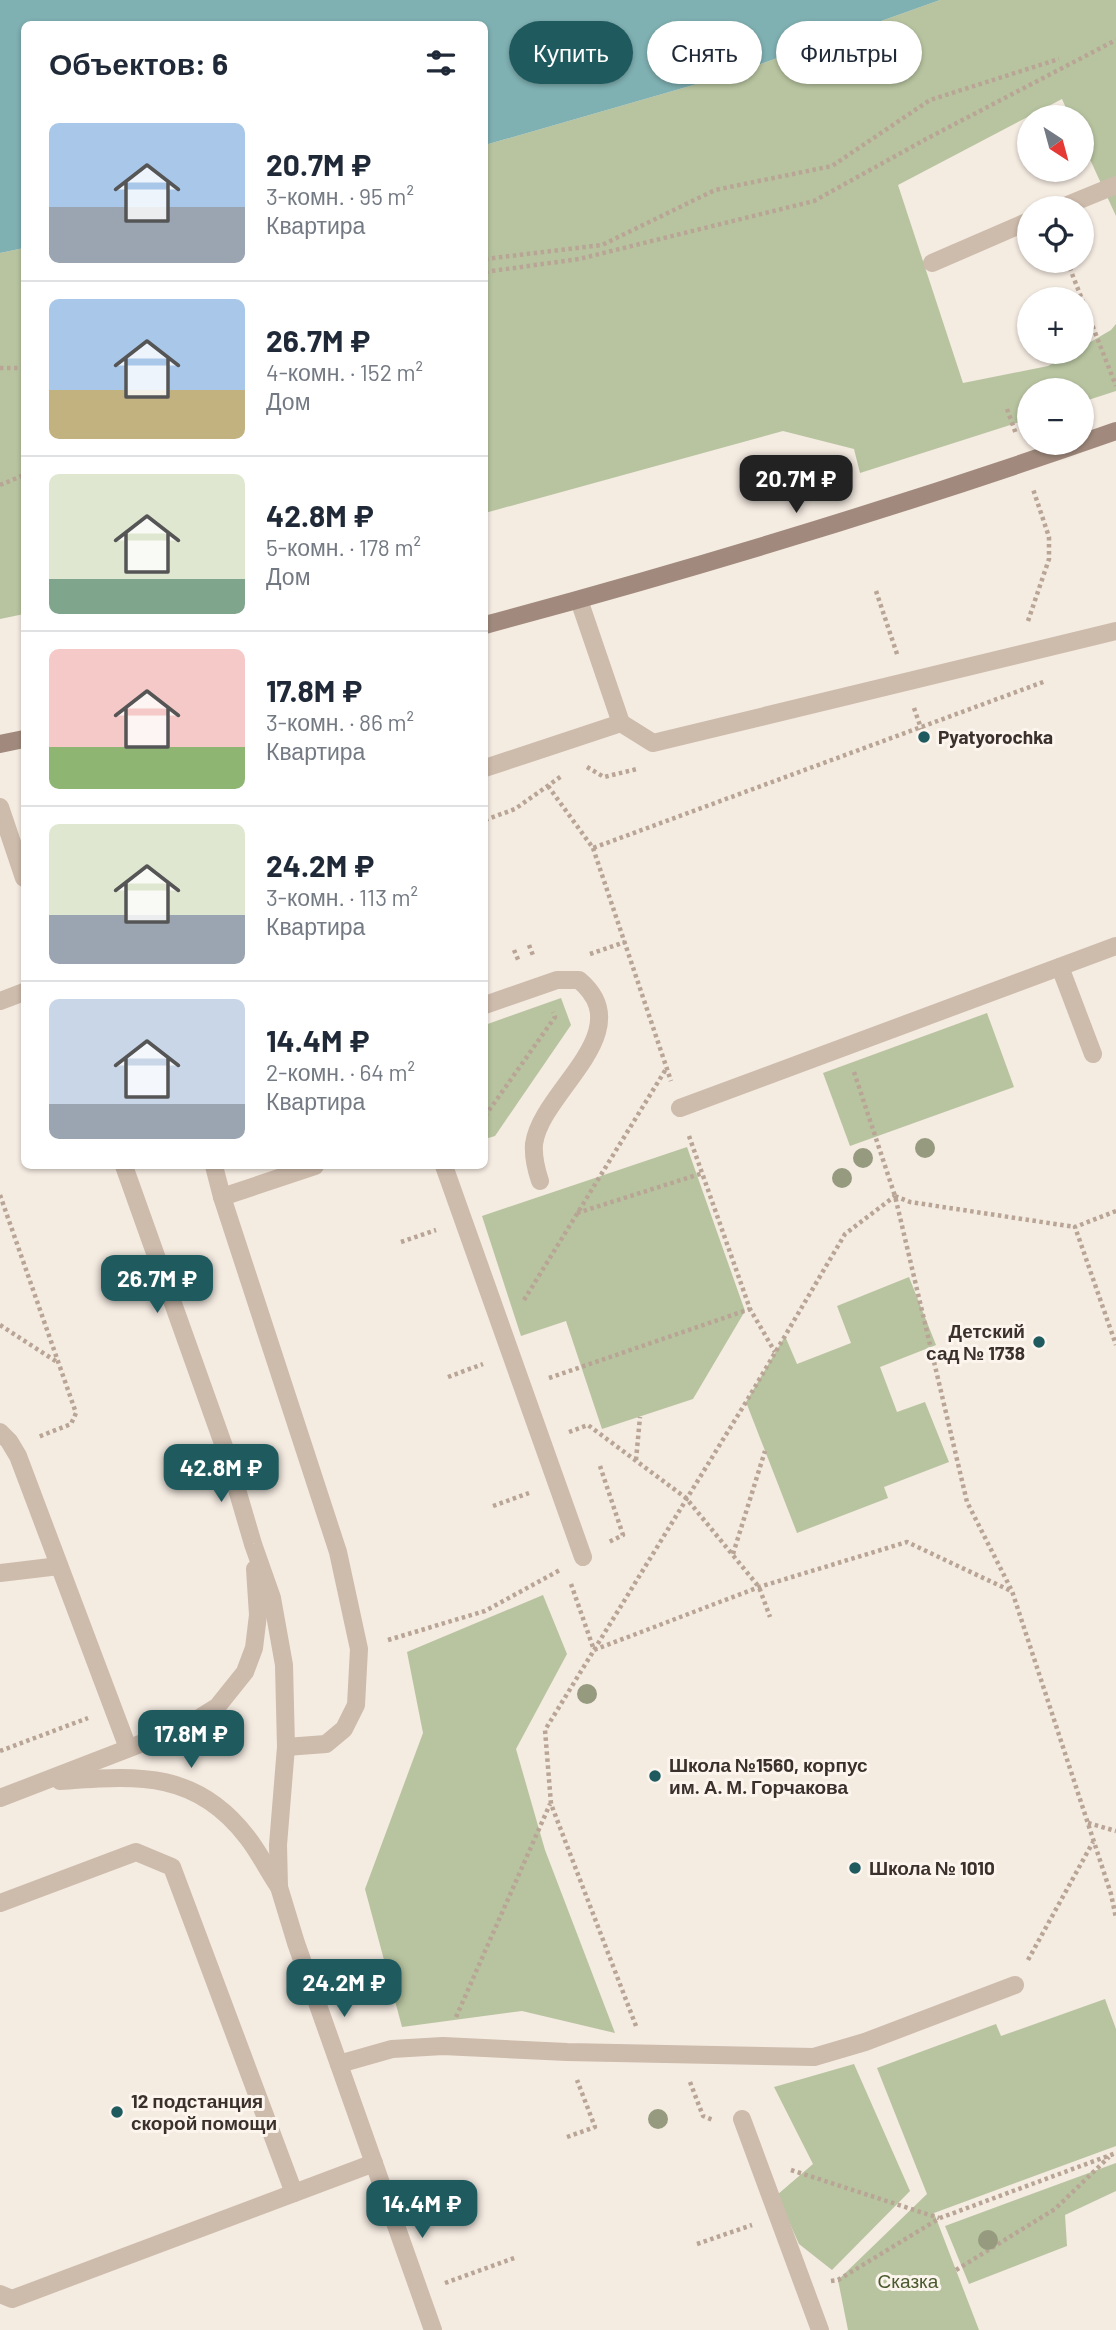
<!DOCTYPE html>
<html lang="ru">
<head>
<meta charset="utf-8">
<style>
  :root { --surface:#fff; --page:#f2f2f3; --text:#1f2937; --muted:#747a83; --line:#e0e1e3; --accent:#1f5a5e }
  body { margin:0; font-family:Barlow,sans-serif; background:var(--page); color:var(--text); height:100vh; display:flex; flex-direction:column; font-size:26px; white-space:nowrap }
  * { box-sizing:border-box; margin:0 }
  p { font-size:23px; color:var(--muted) }
  .icon { flex:none; width:38px; height:38px; fill:none; stroke:currentColor; stroke-width:2; stroke-linecap:round; stroke-linejoin:round }
  .map { position:relative; flex:1; overflow:hidden }
  .details { position:absolute; left:21px; top:21px; width:467px; height:1148px; display:flex; flex-direction:column; background:var(--surface); border-radius:10px; box-shadow:0 2px 5px #0004 }
  .details>* { flex:none }
  .banner { position:absolute; left:509px; top:21px; width:500px; height:63px; display:flex; gap:14px }
  .needle { width:46px; rotate:144deg }
  .controls { position:absolute; left:1017px; top:105px; display:grid; gap:14px }
  .controls a { display:grid; place-items:center; width:77px; height:77px; border-radius:50%; background:var(--surface); box-shadow:0 2px 5px #0004; font-size:35px }
  .price { position:absolute; translate:-50% -60px; padding:0 16px; border-radius:14px; background:var(--accent); color:#fff; font-size:23px; line-height:46px; filter:drop-shadow(0 2px 4px #0008) }
  .price::after { content:''; position:absolute; left:50%; top:42px; width:21px; height:16px; margin-left:-10px; background:inherit; clip-path:polygon(0 0,100% 0,50% 100%) }
  .price.selected { background:#222; color:#fff }
  ul { padding:0; list-style:none }
  li { display:flex; align-items:center; gap:21px; height:175px; padding:0 28px }
  li+li { border-top:2px solid var(--line) }
  li span { display:grid; place-items:center; flex:none; width:196px; height:140px; border-radius:10px; color:#555 }
  li>.icon { margin-inline-start:auto }
  span .icon { width:84px; height:84px; fill:#fffc; stroke-width:1 }
  li b { font-size:30px }
  h2 { display:flex; justify-content:space-between; align-items:center; height:84px; padding:0 28px; font-size:30px }
  .tag { padding:0 24px; border-radius:32px; background:var(--surface); box-shadow:0 2px 5px #0004; font-size:24px; line-height:63px }
  .tag.selected { background:var(--accent); color:#fff }
  .map>svg:first-child { display:block }
  .green { fill:#b8c4a0 }
  .water { fill:#7fb0b2 }
  .lines { fill:none; stroke-linecap:round; stroke-linejoin:round }
  .path { stroke:#b9a596; stroke-width:4.5; stroke-dasharray:3.5 3.5; stroke-linecap:butt }
  .lane { stroke:#cdbbac; stroke-width:18 }
  .street { stroke:#cdbbac; stroke-width:18 }
  .secondary { stroke:#a18a7d; stroke-width:18 }
  .tree { fill:#969b7f }
  .poi-dot { fill:#1f5a5e; stroke:#fbf5ee; stroke-width:2.5 }
  .labels { text-anchor:middle; stroke-width:6; stroke-linejoin:round; paint-order:stroke }
  .poi-label { font-size:19px; font-weight:bold; fill:#3b302b; stroke:#fbf5ee; text-anchor:start }
  .park-label { font-size:19px; fill:#4a5a2e; stroke:#fbf5ee }
</style>
</head>
<body>
<div class="map">
<svg width="1116" height="2330" viewBox="0 0 1116 2330">
  <rect width="100%" height="100%" fill="#f4ebe1"/>
  <g class="green">
    <path d="M 940,0 L 1116,0 L 1116,216 L 1082,142 L 1082,117 L 1070,117 L 1062,99 L 898,185 L 963,383 L 1048,366 L 1074,352 L 1082,352 L 1082,347 L 1111,330 L 1116,324 L 1116,391 L 1082,402 L 1082,390 L 1029,390 L 1029,419 L 860,473 L 854,449 L 783,431 L 485,513 L 485,145 L 735,73 Z"/>
    <path d="M 24,248 L 24,614 L 0,619 L 0,253 Z"/>
    <path d="M 561,998 L 571,1025 L 495,1136 L 485,1139 L 485,1025 Z"/>
    <path d="M 987,1013 L 1014,1087 L 850,1146 L 823,1073 Z"/>
    <path d="M 687,1147 L 745,1311 L 693,1399 L 602,1429 L 566,1321 L 521,1336 L 482,1216 Z"/>
    <path d="M 909,1277 L 936,1345 L 880,1367 L 897,1412 L 925,1402 L 949,1462 L 884,1487 L 888,1498 L 797,1533 L 746,1402 L 785,1336 L 797,1364 L 851,1343 L 837,1306 Z"/>
    <path d="M 543,1595 L 567,1654 L 516,1749 L 545,1850 L 615,2033 L 522,2011 L 402,2027 L 365,1889 L 423,1733 L 407,1652 Z"/>
    <path d="M 1105,1999 L 1116,2029 L 1116,2146 L 934,2213 L 979,2330 L 848,2330 L 838,2280 L 927,2194 L 877,2068 L 996,2024 L 1001,2036 Z"/>
    <path d="M 854,2064 L 910,2191 L 832,2270 L 799,2244 L 777,2195 L 813,2164 L 774,2087 Z"/>
    <path d="M 1116,2163 L 1116,2191 L 1065,2215 L 1067,2246 L 969,2284 L 945,2226 Z"/>
  </g>
  <path class="water" d="M 0,0 L 940,0 L 735,73 L 485,145 L 485,24 L 24,24 L 24,248 L 0,253 Z"/>
  <g class="lines">
    <g class="path">
      <path d="M 485,259 L 602,245 L 715,190 L 832,166 L 930,100 L 1059,59"/>
      <path d="M 1067,261 L 1116,386"/>
      <path d="M 485,272 L 579,259 L 814,201 L 928,138 L 1116,40"/>
      <path d="M 0,368 L 24,368"/>
      <path d="M 1007,409 L 1016,434"/>
      <path d="M 0,485 L 24,475"/>
      <path d="M 876,591 L 898,657"/>
      <path d="M 1028,621 L 1049,559 L 1049,537 L 1033,489"/>
      <path d="M 914,708 L 924,737"/>
      <path d="M 587,767 L 604,777 L 637,769"/>
      <path d="M 548,786 L 593,848 L 1046,681"/>
      <path d="M 485,820 L 515,809 L 563,775"/>
      <path d="M 593,848 L 671,1081"/>
      <path d="M 529,945 L 534,958"/>
      <path d="M 514,950 L 519,962"/>
      <path d="M 590,954 L 625,942"/>
      <path d="M 854,1072 L 895,1196 L 967,1502 L 1012,1591 L 1111,1894 L 1116,1918"/>
      <path d="M 485,1116 L 555,1017 L 553,1012"/>
      <path d="M 689,1136 L 750,1309 L 775,1352"/>
      <path d="M 0,1195 L 76,1413 L 71,1424 L 38,1437"/>
      <path d="M 895,1196 L 910,1202 L 1075,1227"/>
      <path d="M 1116,1211 L 1075,1227 L 1116,1345"/>
      <path d="M 577,1213 L 703,1173"/>
      <path d="M 401,1242 L 436,1230"/>
      <path d="M 524,1300 L 666,1069"/>
      <path d="M 0,1325 L 57,1362"/>
      <path d="M 448,1377 L 483,1364"/>
      <path d="M 549,1378 L 750,1309"/>
      <path d="M 569,1432 L 588,1425 L 686,1498 L 759,1587 L 770,1617"/>
      <path d="M 636,1460 L 640,1417"/>
      <path d="M 600,1466 L 623,1535 L 607,1543"/>
      <path d="M 493,1506 L 529,1493"/>
      <path d="M 733,1554 L 765,1451"/>
      <path d="M 571,1584 L 594,1650 L 759,1587 L 907,1542 L 1011,1591"/>
      <path d="M 388,1640 L 485,1611 L 560,1570"/>
      <path d="M 0,1751 L 88,1718"/>
      <path d="M 1088,1823 L 1116,1831"/>
      <path d="M 1028,1960 L 1093,1842"/>
      <path d="M 456,2017 L 550,1804"/>
      <path d="M 636,2026 L 551,1804 L 545,1730 L 746,1402 L 845,1234 L 895,1196"/>
      <path d="M 690,2082 L 703,2116 L 713,2120"/>
      <path d="M 567,2137 L 595,2127 L 577,2080"/>
      <path d="M 791,2170 L 939,2218"/>
      <path d="M 697,2244 L 752,2225"/>
      <path d="M 956,2270 L 1055,2209 L 1109,2157"/>
      <path d="M 831,2281 L 838,2280 L 940,2218 L 1116,2153"/>
      <path d="M 445,2283 L 517,2257"/>
    </g>
    <g class="lane">
      <path d="M 1060,208 L 1116,185"/>
      <path d="M 932,263 L 1029,221"/>
      <path d="M 621,723 L 653,743 L 1116,631"/>
      <path d="M 485,768 L 621,723 L 579,600"/>
      <path d="M 1060,967 L 1093,1054"/>
      <path d="M 0,1001 L 24,992"/>
      <path d="M 485,1005 L 557,980 L 579,980 C 641,1032 541,1091 534,1144 C 533,1157 536,1169 540,1181"/>
      <path d="M 680,1108 L 1116,946"/>
      <path d="M 214,1166 L 222,1197 L 338,1552 L 359,1649 L 356,1705 L 344,1729 L 326,1744 L 286,1747"/>
      <path d="M 444,1166 L 583,1557"/>
      <path d="M 222,1197 L 315,1166"/>
      <path d="M 0,1432 L 9,1441 L 18,1456 L 128,1748"/>
      <path d="M 0,1573 L 59,1566"/>
      <path d="M 0,1903 L 136,1852 L 172,1867 L 294,2193"/>
      <path d="M 339,2064 L 392,2049 L 443,2046 L 567,2052 L 814,2057 L 865,2042 L 1015,1985"/>
      <path d="M 742,2119 L 820,2330"/>
      <path d="M 0,2294 L 12,2299 L 374,2163"/>
    </g>
    <g class="street">
      <path d="M 0,807 L 24,878"/>
      <path d="M 124,1166 L 226,1452 L 253,1544 L 272,1598 L 284,1665 L 286,1747 L 278,1845 L 279,1887 L 296,1943 L 433,2330"/>
      <path d="M 60,1781 C 135,1776 195,1769 247,1837 C 259,1852 268,1871 279,1887"/>
      <path d="M 0,1798 L 166,1734 L 201,1717 L 217,1707 L 245,1672 L 254,1648 L 258,1615 L 255,1569"/>
    </g>
    <g class="secondary">
      <path d="M 485,625 C 697,568 908,504 1116,431"/>
      <path d="M 0,744 L 24,739"/>
    </g>
  </g>
  <g class="tree">
    <circle cx="925" cy="1148" r="10"/>
    <circle cx="863" cy="1158" r="10"/>
    <circle cx="842" cy="1178" r="10"/>
    <circle cx="587" cy="1694" r="10"/>
    <circle cx="658" cy="2119" r="10"/>
    <circle cx="988" cy="2240" r="10"/>
  </g>
  <g class="poi-dot">
    <circle cx="924" cy="737" r="7"/>
    <circle cx="1039" cy="1342" r="7"/>
    <circle cx="655" cy="1776" r="7"/>
    <circle cx="855" cy="1868" r="7"/>
    <circle cx="117" cy="2112" r="7"/>
  </g>
  <g class="labels">
    <g class="poi-label">
      <text x="938" y="744">Pyatyorochka</text>
      <text x="1025" y="1338" text-anchor="end">Детский<tspan x="1025" dy="22">сад № 1738</tspan></text>
      <text x="669" y="1772">Школа №1560, корпус<tspan x="669" dy="22">им. А. М. Горчакова</tspan></text>
      <text x="869" y="1875">Школа № 1010</text>
      <text x="131" y="2108">12 подстанция<tspan x="131" dy="22">скорой помощи</tspan></text>
    </g>
    <g class="park-label">
      <text x="908" y="2288">Сказка</text>
    </g>
  </g>
</svg>
<div class="controls">
<a><svg class="needle" viewBox="-14 -14 28 28"><path d="M0-13l5 13h-10z" fill="#e53935"/><path d="M0 13l5-13h-10z" fill="#747a83"/></svg></a>
<a><svg class="icon" aria-label="locate" viewBox="0 0 24 24"><circle cx="12" cy="12" r="6"/><path d="M12 2v4M12 18v4M2 12h4M18 12h4"/></svg></a>
<a>+</a>
<a>−</a>
</div>
<b class="price selected" style="left:796px;top:515px">20.7M ₽</b>
<b class="price" style="left:157px;top:1315px">26.7M ₽</b>
<b class="price" style="left:221px;top:1504px">42.8M ₽</b>
<b class="price" style="left:191px;top:1770px">17.8M ₽</b>
<b class="price" style="left:344px;top:2019px">24.2M ₽</b>
<b class="price" style="left:422px;top:2240px">14.4M ₽</b>
<div class="banner">
<a class="tag selected">Купить</a>
<a class="tag">Снять</a>
<a class="tag">Фильтры</a>
</div>
<section class="details">
<h2>Объектов: 6<svg class="icon" aria-label="filters" viewBox="0 0 24 24"><path d="M4 7h16M4 17h16"/><circle cx="9" cy="7" r="2"/><circle cx="15" cy="17" r="2"/></svg></h2>
<ul>
<li><span style="background:linear-gradient(#a9c7e8 60%,#9aa5b1 0)"><svg class="icon" aria-label="home" viewBox="0 0 24 24"><path d="M3 11l9-7 9 7M6 9v11h12V9"/></svg></span><div><b>20.7M ₽</b><p>3-комн. · 95 m²</p><p>Квартира</p></div></li>
<li><span style="background:linear-gradient(#a9c7e8 65%,#c2b280 0)"><svg class="icon" aria-label="home" viewBox="0 0 24 24"><path d="M3 11l9-7 9 7M6 9v11h12V9"/></svg></span><div><b>26.7M ₽</b><p>4-комн. · 152 m²</p><p>Дом</p></div></li>
<li><span style="background:linear-gradient(#dfe7d0 75%,#7fa58c 0)"><svg class="icon" aria-label="home" viewBox="0 0 24 24"><path d="M3 11l9-7 9 7M6 9v11h12V9"/></svg></span><div><b>42.8M ₽</b><p>5-комн. · 178 m²</p><p>Дом</p></div></li>
<li><span style="background:linear-gradient(#f6c9c9 70%,#8fb573 0)"><svg class="icon" aria-label="home" viewBox="0 0 24 24"><path d="M3 11l9-7 9 7M6 9v11h12V9"/></svg></span><div><b>17.8M ₽</b><p>3-комн. · 86 m²</p><p>Квартира</p></div></li>
<li><span style="background:linear-gradient(#dfe7d0 65%,#9aa5b1 0)"><svg class="icon" aria-label="home" viewBox="0 0 24 24"><path d="M3 11l9-7 9 7M6 9v11h12V9"/></svg></span><div><b>24.2M ₽</b><p>3-комн. · 113 m²</p><p>Квартира</p></div></li>
<li><span style="background:linear-gradient(#c9d6e8 75%,#9aa5b1 0)"><svg class="icon" aria-label="home" viewBox="0 0 24 24"><path d="M3 11l9-7 9 7M6 9v11h12V9"/></svg></span><div><b>14.4M ₽</b><p>2-комн. · 64 m²</p><p>Квартира</p></div></li>
</ul>
</section>
</div>
</body>
</html>
